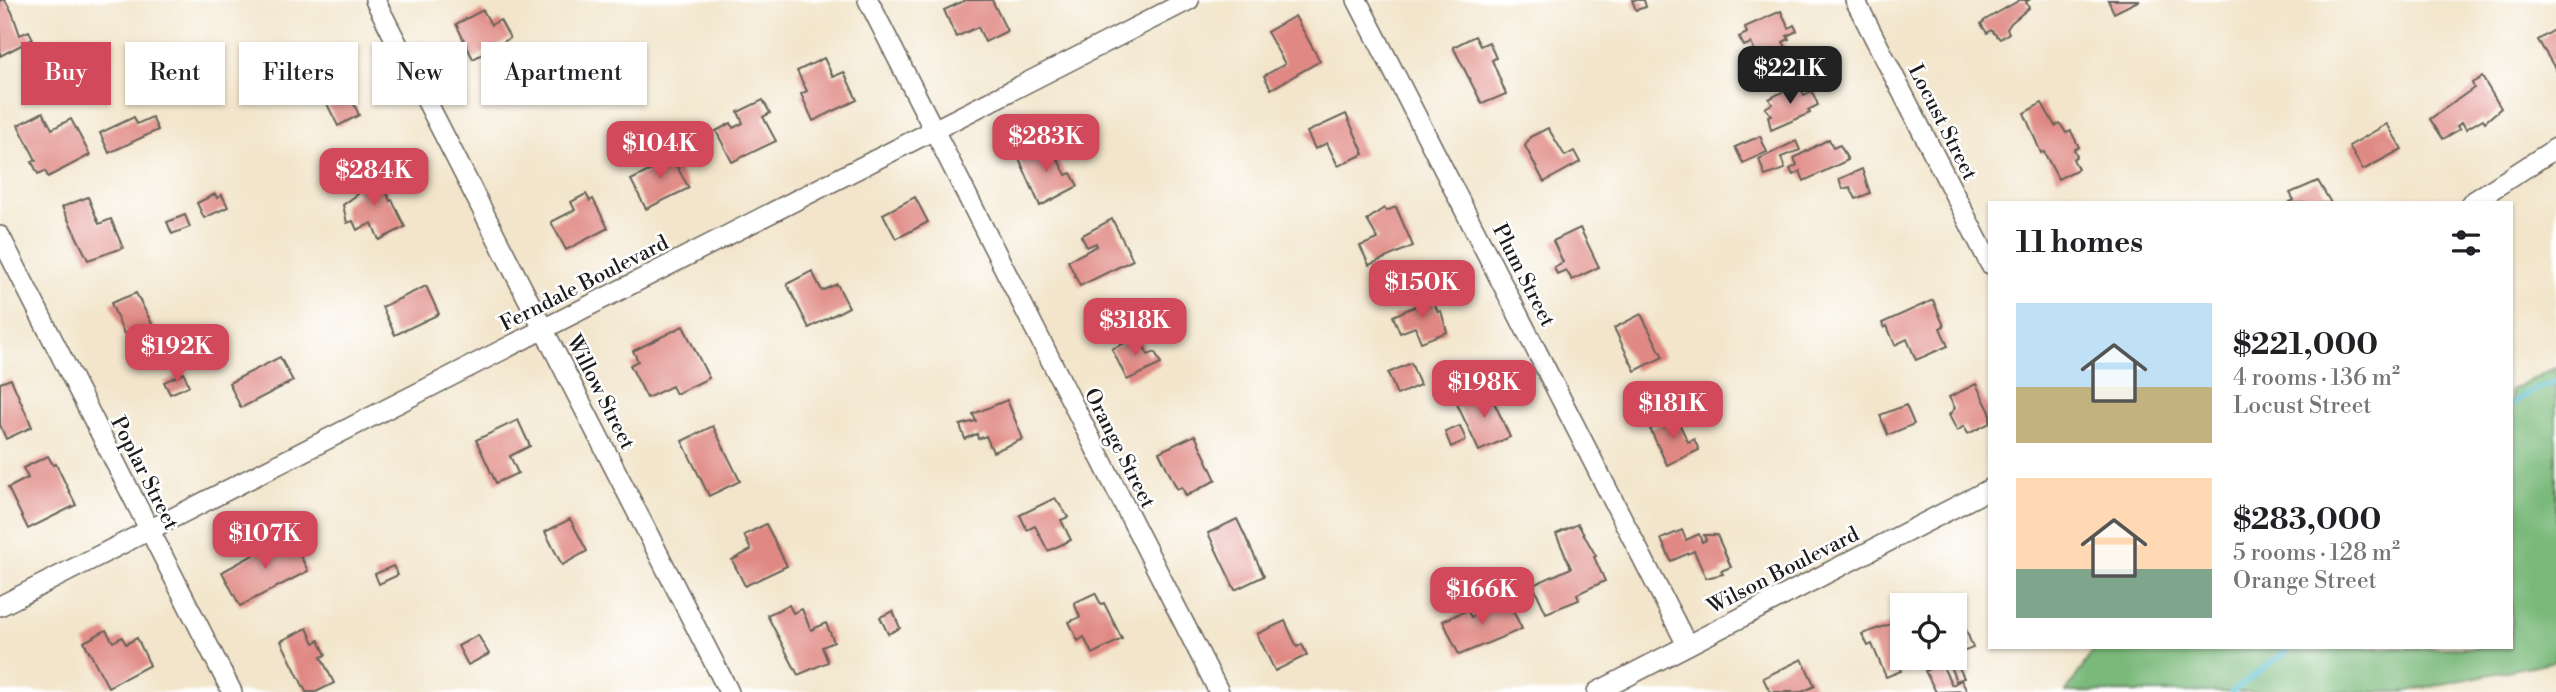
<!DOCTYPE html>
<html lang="en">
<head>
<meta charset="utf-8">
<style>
  :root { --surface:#fff; --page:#f6f6f6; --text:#202124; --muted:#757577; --accent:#d1495b }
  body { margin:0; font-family:"Libre Bodoni",serif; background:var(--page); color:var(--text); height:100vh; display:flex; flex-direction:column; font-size:26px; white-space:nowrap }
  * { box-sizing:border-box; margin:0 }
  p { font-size:23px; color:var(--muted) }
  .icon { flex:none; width:38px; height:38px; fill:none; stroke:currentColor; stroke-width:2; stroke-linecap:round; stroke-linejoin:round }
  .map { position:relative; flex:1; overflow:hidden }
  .sheet { position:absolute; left:1988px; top:201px; width:525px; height:448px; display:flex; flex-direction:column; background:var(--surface); border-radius:0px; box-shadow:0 2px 5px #0004 }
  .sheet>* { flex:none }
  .guide { position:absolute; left:21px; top:42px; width:665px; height:63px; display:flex; gap:14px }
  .controls { position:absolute; left:1890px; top:593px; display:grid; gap:14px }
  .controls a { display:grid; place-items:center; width:77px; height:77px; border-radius:0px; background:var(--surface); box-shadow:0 2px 5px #0004; font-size:35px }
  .price { position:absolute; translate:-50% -60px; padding:0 16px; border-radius:14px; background:var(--accent); color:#fff; font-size:23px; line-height:46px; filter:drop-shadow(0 2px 4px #0008) }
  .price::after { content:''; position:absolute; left:50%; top:42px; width:21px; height:16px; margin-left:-10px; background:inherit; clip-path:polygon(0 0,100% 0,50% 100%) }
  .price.active { background:#222; color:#fff }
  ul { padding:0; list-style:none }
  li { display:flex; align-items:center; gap:21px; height:175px; padding:0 28px }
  li span { display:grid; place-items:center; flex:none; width:196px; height:140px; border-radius:0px; color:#555 }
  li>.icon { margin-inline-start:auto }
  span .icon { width:84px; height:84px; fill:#fffc; stroke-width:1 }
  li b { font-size:30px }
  h2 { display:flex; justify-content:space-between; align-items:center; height:84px; padding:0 28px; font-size:30px }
  .chip { padding:0 24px; border-radius:0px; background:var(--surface); box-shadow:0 2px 5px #0004; font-size:24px; line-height:63px }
  .chip.active { background:var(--accent); color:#fff }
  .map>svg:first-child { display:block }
  .forest { fill:#7ab97a; stroke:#4b6a4b; stroke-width:2 }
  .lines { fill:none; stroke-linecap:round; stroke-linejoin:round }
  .stream { stroke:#4eb9cb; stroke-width:6 }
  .building { fill:#e08984 }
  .minor-casing { stroke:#676259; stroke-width:22 }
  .minor { stroke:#fff; stroke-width:19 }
  .labels { text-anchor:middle; stroke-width:5; stroke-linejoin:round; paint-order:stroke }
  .street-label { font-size:21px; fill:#1c1c1c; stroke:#fff }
</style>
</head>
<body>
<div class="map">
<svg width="2556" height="692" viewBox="0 0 2556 692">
  <rect width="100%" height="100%" fill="#fff"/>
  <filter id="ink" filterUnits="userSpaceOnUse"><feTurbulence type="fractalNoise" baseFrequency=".0143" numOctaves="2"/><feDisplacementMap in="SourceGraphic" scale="14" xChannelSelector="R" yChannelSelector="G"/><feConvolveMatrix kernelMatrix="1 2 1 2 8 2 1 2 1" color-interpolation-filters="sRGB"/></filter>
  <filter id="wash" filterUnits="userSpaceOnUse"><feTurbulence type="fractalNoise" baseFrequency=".00686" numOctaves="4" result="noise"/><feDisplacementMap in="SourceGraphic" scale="28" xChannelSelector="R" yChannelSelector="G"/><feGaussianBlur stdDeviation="1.57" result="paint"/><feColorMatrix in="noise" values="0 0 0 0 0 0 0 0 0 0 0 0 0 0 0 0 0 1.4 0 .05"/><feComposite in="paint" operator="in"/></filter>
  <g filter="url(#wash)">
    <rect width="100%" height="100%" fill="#f2e5cb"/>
    <path class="forest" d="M 2556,367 L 2556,661 L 2403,692 L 2066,692 L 2095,648 L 2511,648 L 2511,390 Z"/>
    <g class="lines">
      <g class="stream">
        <path d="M 2511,404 L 2535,389 L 2556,382"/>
        <path d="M 2232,692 L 2291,648"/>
      </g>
    </g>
    <g id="blocks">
      <g class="building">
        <path d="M 0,0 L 5,0 L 12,12 L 20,35 L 29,31 L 33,39 L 0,56 Z"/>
        <path d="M 966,0 L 992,0 L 1007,31 L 985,42 L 978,27 L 956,37 L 944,10 Z"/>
        <path d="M 1632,0 L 1644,0 L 1646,7 L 1636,10 Z"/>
        <path d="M 2020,0 L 2029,0 L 2026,2 L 2029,8 L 2011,23 L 2007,29 L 2009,33 L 2000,39 L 1991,30 L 1987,33 L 1981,24 L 1985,20 Z"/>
        <path d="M 2108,0 L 2140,0 L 2114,13 Z"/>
        <path d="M 483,10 L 491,25 L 500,20 L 510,38 L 473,59 L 456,24 Z"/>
        <path d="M 1781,11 L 1789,28 L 1794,25 L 1797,31 L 1787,36 L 1789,39 L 1783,42 L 1793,59 L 1764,72 L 1751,43 L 1744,46 L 1739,37 L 1747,33 L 1745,27 Z"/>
        <path d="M 1295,16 L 1320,61 L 1271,89 L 1264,76 L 1285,64 L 1267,32 Z"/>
        <path d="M 2556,29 L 2556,70 L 2538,40 Z"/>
        <path d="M 1475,36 L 1480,46 L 1489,42 L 1496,58 L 1492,60 L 1506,94 L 1482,104 L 1453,47 Z"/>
        <path d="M 824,58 L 833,77 L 844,72 L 857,100 L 813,121 L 801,94 L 807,91 L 797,71 Z"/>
        <path d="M 336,63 L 359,115 L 338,126 L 312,74 Z"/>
        <path d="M 2482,77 L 2501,108 L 2485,122 L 2483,119 L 2466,129 L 2462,122 L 2457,126 L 2460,129 L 2443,139 L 2430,119 L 2474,88 L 2472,83 Z"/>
        <path d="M 1799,83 L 1804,95 L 1812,91 L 1818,105 L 1808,110 L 1810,113 L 1771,130 L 1768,116 L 1771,115 L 1765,108 L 1772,104 L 1769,99 Z"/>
        <path d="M 763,100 L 770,113 L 763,117 L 776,141 L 732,162 L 716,131 L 731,123 L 733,128 L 743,123 L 738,112 Z"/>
        <path d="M 2042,103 L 2055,126 L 2060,123 L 2066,133 L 2071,131 L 2079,147 L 2074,150 L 2077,156 L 2073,159 L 2078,169 L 2058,179 L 2044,152 L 2041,153 L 2024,113 Z"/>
        <path d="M 43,112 L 52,129 L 71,119 L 90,155 L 48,177 L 45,171 L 38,174 L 32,162 L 36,160 L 18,125 Z"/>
        <path d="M 1346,114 L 1364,154 L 1338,166 L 1327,143 L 1315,149 L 1307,132 Z"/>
        <path d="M 134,117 L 137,124 L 152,117 L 158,130 L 109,153 L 100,133 Z"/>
        <path d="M 2387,124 L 2402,149 L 2363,170 L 2349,146 Z"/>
        <path d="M 1548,128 L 1565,156 L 1574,151 L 1580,162 L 1544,182 L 1525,146 L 1530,137 Z"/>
        <path d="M 1760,136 L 1767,152 L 1743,163 L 1735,147 Z"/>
        <path d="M 1829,139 L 1833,148 L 1840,145 L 1848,160 L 1804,181 L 1800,171 L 1793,175 L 1790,169 L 1797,165 L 1794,158 Z"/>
        <path d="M 1048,141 L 1066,175 L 1071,173 L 1078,186 L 1040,206 L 1018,156 Z"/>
        <path d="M 1796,141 L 1800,150 L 1781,157 L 1785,169 L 1765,176 L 1759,159 Z"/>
        <path d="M 668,151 L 689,188 L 646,209 L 631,180 L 655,168 L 651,159 Z"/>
        <path d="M 1862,169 L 1870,193 L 1856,199 L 1850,187 L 1843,189 L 1839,179 Z"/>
        <path d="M 380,172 L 390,201 L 392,200 L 405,227 L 379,240 L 372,223 L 357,230 L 353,221 L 347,223 L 343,205 L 358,194 L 354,187 Z"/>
        <path d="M 2318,181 L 2331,203 L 2288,203 L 2294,200 L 2290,193 Z"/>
        <path d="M 215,194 L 217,198 L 222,195 L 228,207 L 204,218 L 197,203 Z"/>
        <path d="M 586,194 L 590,201 L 593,199 L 608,228 L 566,250 L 551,222 L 575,210 L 571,202 Z"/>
        <path d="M 88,197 L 99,224 L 111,219 L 123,248 L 88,260 L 62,207 Z"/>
        <path d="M 915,197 L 928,222 L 896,239 L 883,214 Z"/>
        <path d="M 1396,207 L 1413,246 L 1369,265 L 1360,246 L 1378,239 L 1367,220 L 1384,208 L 1386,211 Z"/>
        <path d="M 185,215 L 190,227 L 172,234 L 167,222 Z"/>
        <path d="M 1112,219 L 1133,260 L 1080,286 L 1068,261 L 1097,246 L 1096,243 L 1087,247 L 1081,236 Z"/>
        <path d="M 1580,228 L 1599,267 L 1572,280 L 1566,270 L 1557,274 L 1554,267 L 1563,262 L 1553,241 Z"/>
        <path d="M 812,271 L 822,291 L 837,284 L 849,307 L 809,328 L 787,284 Z"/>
        <path d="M 426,286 L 439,314 L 395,335 L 382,307 Z"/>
        <path d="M 136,293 L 163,345 L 139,355 L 128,332 L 124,334 L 111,303 Z"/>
        <path d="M 1423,297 L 1425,302 L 1432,299 L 1438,312 L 1441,311 L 1447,332 L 1421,342 L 1415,327 L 1400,333 L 1393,316 L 1420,304 L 1418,299 Z"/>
        <path d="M 1933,300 L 1944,326 L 1940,328 L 1948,346 L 1916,360 L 1907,339 L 1895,345 L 1887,326 L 1884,328 L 1882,323 Z"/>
        <path d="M 1641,314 L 1663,357 L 1635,371 L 1614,328 Z"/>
        <path d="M 683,326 L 709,378 L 676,394 L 672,386 L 647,398 L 630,365 L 638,361 L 633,351 Z"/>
        <path d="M 1139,336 L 1148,355 L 1155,352 L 1161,364 L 1127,380 L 1112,349 Z"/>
        <path d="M 280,357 L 293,381 L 241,408 L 229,383 Z"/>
        <path d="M 1411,363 L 1420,385 L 1397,395 L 1388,373 Z"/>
        <path d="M 184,373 L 189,386 L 170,394 L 164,382 Z"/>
        <path d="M 11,379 L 32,427 L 6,439 L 0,425 L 0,383 Z"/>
        <path d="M 1976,384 L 1990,412 L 1990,423 L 1968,434 L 1964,426 L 1957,431 L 1949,415 L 1955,408 L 1949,397 Z"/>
        <path d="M 1488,389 L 1510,437 L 1479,451 L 1457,404 Z"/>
        <path d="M 1007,400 L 1023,439 L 993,452 L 986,436 L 978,439 L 977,434 L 965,439 L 960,425 L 976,421 L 973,414 Z"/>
        <path d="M 1906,405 L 1914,424 L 1888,435 L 1880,415 Z"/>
        <path d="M 1676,417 L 1688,442 L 1694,439 L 1699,450 L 1667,465 L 1650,429 Z"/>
        <path d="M 518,420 L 530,446 L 510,456 L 518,473 L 496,483 L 476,440 Z"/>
        <path d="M 713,426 L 740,481 L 709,496 L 682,441 Z"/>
        <path d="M 1460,426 L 1466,440 L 1451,447 L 1445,432 Z"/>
        <path d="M 1195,435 L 1216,480 L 1186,496 L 1182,487 L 1177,489 L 1159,452 Z"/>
        <path d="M 48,456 L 53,465 L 56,464 L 76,505 L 28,529 L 8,488 L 28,478 L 23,468 Z"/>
        <path d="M 1055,498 L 1068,517 L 1061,520 L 1071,540 L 1048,551 L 1035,526 L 1027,530 L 1020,515 Z"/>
        <path d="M 570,519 L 587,551 L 562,565 L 545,532 Z"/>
        <path d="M 1237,519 L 1264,576 L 1235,590 L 1208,533 Z"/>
        <path d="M 766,524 L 787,566 L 745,586 L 732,560 L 751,550 L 744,535 Z"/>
        <path d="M 1578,524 L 1596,556 L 1594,557 L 1605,581 L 1577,594 L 1579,600 L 1546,613 L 1533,585 L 1571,568 L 1556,534 Z"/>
        <path d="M 1682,530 L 1686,540 L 1699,534 L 1702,542 L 1706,540 L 1704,535 L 1717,535 L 1731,567 L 1721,571 L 1723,574 L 1706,578 L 1694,551 L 1671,561 L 1661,539 Z"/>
        <path d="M 290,535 L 308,571 L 240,606 L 222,572 Z"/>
        <path d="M 393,566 L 398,575 L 379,584 L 375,574 Z"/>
        <path d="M 1095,593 L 1101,604 L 1104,603 L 1122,639 L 1092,654 L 1084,637 L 1078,641 L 1069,622 L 1080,617 L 1074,603 Z"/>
        <path d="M 1508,600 L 1522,629 L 1459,655 L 1443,621 L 1467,610 L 1471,617 Z"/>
        <path d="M 789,605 L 793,613 L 802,609 L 811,630 L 826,623 L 834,642 L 822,647 L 828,662 L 798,675 L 767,615 Z"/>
        <path d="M 893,611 L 900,628 L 888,634 L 880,617 Z"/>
        <path d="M 1962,619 L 1973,648 L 1960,653 L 1955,639 L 1955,622 Z"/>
        <path d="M 1902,620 L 1902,655 L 1895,658 L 1901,671 L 1886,677 L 1872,644 L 1868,646 L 1862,634 Z"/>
        <path d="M 1285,621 L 1297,647 L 1302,644 L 1307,655 L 1275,671 L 1257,634 Z"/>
        <path d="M 307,628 L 314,643 L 319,640 L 326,655 L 321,657 L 334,683 L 316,692 L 306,692 L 281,641 Z"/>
        <path d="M 106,630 L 113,642 L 122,637 L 126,644 L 137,638 L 150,665 L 108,687 L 84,642 Z"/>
        <path d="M 478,635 L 489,654 L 468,665 L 458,646 Z"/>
        <path d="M 1802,659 L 1815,686 L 1802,692 L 1770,692 L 1763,678 Z"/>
        <path d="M 1956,661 L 1964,678 L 1956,681 L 1949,664 Z"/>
        <path d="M 1941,663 L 1952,685 L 1961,680 L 1967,691 L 1936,692 L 1925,671 Z"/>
      </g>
    </g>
  </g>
  <g filter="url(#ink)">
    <use href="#blocks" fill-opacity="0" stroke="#676259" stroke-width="2"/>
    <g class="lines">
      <defs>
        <g id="minor">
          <path d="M 375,0 L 729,692"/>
          <path d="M 868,0 L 1219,692"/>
          <path d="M 1357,0 L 1687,645"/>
          <path d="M 1855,0 L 1990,264"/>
          <path d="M 2471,203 L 2556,148"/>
          <path d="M 0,236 L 232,692"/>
          <path d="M 0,606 L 1189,0"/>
          <path d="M 1597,692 L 1990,489"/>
        </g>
      </defs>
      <use href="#minor" class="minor-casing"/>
      <use href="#minor" class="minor"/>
    </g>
  </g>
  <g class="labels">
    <g class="street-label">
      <text transform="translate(1943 122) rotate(63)" y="7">Locust Street</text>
      <text transform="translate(1524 275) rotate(63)" y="7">Plum Street</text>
      <text transform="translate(584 283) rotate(-27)" y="7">Ferndale Boulevard</text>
      <text transform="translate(601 392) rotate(63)" y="7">Willow Street</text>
      <text transform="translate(1120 448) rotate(63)" y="7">Orange Street</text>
      <text transform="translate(145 473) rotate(63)" y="7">Poplar Street</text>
      <text transform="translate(1783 570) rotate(-27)" y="7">Wilson Boulevard</text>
    </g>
  </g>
</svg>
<div class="controls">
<a><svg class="icon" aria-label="locate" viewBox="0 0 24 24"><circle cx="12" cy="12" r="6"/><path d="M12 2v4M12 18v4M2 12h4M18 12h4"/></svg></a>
</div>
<b class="price active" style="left:1790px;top:106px">$221K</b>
<b class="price" style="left:1046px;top:174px">$283K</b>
<b class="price" style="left:660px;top:181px">$104K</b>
<b class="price" style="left:374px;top:208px">$284K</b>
<b class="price" style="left:1422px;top:320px">$150K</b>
<b class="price" style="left:1135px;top:358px">$318K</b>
<b class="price" style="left:177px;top:384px">$192K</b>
<b class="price" style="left:1484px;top:420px">$198K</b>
<b class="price" style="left:1673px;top:441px">$181K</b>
<b class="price" style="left:265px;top:571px">$107K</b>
<b class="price" style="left:1482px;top:627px">$166K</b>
<div class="guide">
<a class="chip active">Buy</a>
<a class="chip">Rent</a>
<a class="chip">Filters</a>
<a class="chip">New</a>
<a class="chip">Apartment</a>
</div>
<section class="sheet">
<h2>11 homes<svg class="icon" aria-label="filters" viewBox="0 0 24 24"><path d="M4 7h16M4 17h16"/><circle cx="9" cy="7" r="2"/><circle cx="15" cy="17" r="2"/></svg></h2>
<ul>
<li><span style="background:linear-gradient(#bfe0f5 60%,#c2b280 0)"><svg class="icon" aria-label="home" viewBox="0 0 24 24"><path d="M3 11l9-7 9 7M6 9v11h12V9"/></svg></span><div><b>$221,000</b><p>4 rooms · 136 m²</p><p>Locust Street</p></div></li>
<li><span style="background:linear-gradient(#ffd9b3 65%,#7fa58c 0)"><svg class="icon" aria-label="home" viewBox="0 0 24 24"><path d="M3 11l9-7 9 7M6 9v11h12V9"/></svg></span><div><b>$283,000</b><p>5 rooms · 128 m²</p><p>Orange Street</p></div></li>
</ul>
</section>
</div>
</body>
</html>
